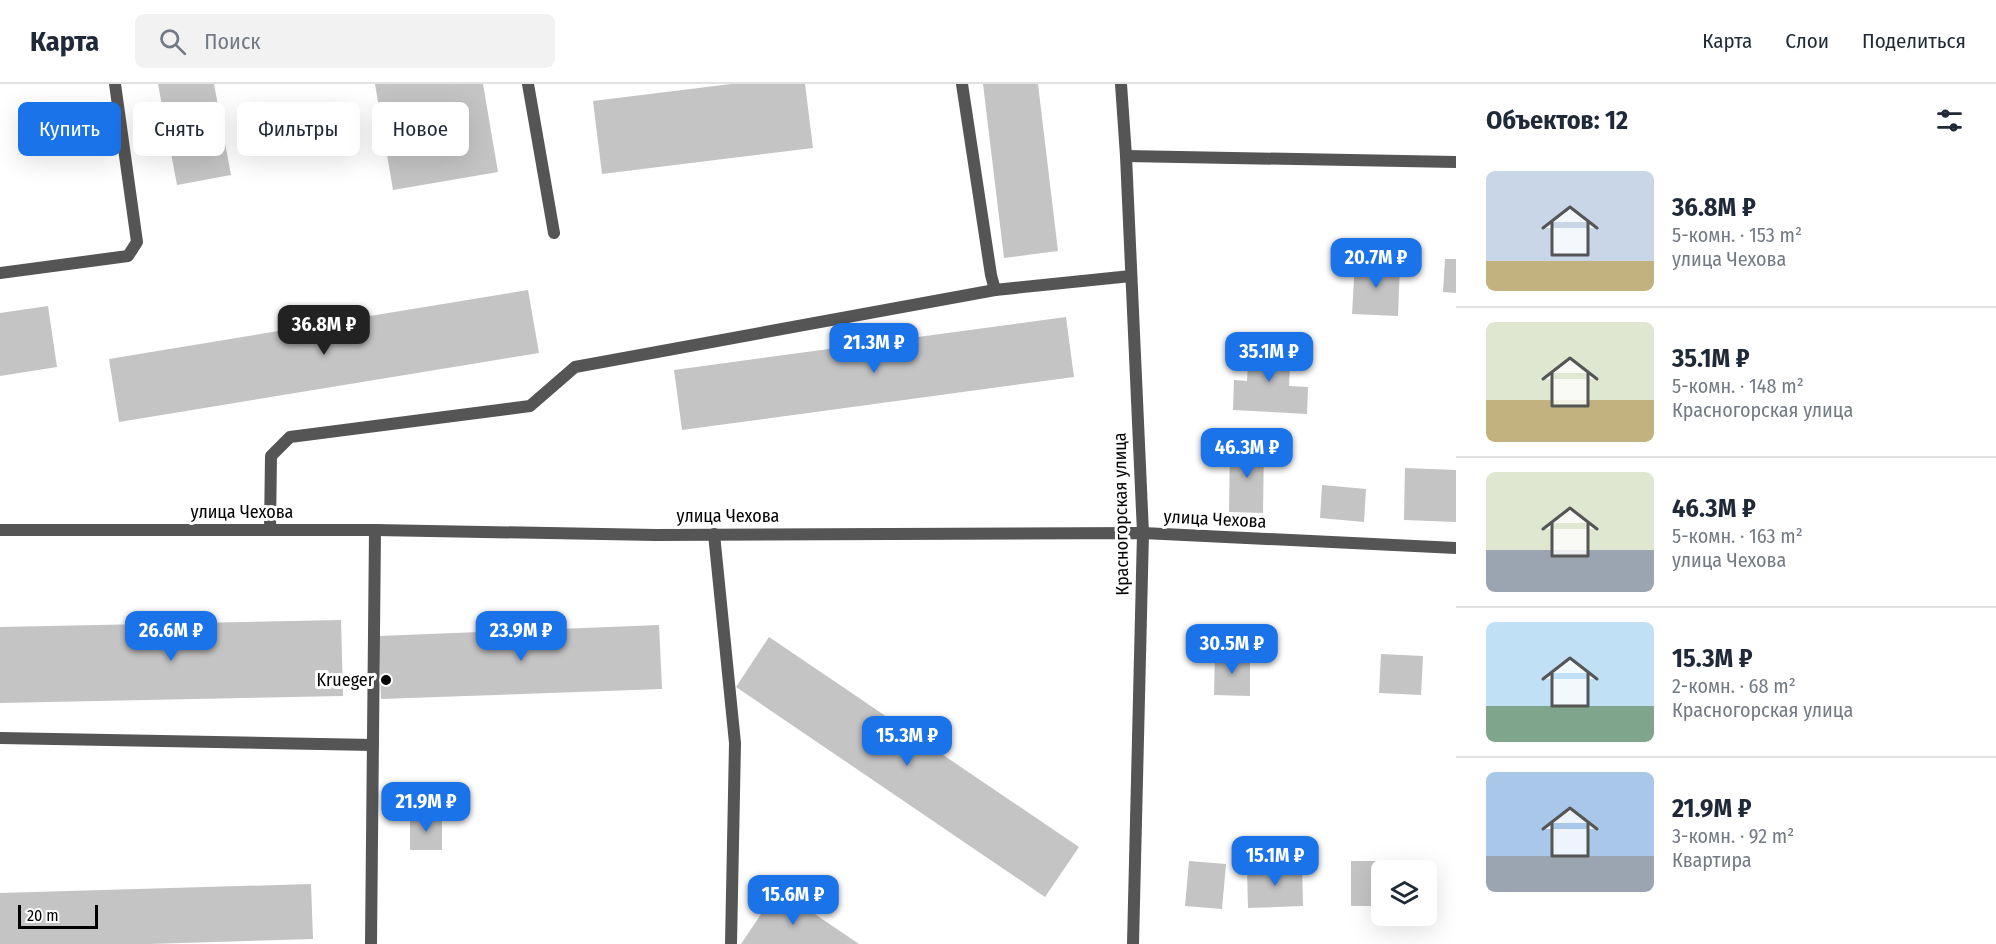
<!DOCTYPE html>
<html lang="ru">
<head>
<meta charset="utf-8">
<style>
  :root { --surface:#fff; --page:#f2f2f3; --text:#1f2937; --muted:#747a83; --line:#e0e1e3; --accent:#1a73e8 }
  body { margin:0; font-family:"Fira Sans Condensed",sans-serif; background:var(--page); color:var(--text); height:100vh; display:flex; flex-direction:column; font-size:22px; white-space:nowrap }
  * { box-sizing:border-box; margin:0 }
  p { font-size:20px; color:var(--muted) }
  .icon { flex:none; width:33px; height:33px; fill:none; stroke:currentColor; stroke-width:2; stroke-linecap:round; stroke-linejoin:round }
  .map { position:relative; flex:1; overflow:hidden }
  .panel { display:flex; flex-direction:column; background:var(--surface); width:540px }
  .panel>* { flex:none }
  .guide { position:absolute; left:18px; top:18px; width:570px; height:54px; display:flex; gap:12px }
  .controls { position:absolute; left:1371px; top:776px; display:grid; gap:12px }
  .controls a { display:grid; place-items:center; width:66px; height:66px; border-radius:9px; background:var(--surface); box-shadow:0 6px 24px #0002; font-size:30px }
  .scale { position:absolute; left:18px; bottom:15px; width:80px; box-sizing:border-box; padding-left:6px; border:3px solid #000; border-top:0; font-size:16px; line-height:21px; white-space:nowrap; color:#000; -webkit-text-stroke:4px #fff; paint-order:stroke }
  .price { position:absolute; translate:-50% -51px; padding:0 14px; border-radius:12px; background:var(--accent); color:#fff; font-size:20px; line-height:39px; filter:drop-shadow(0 2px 3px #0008) }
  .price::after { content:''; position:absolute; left:50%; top:36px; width:18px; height:14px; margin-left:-9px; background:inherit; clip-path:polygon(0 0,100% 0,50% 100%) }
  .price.current { background:#222; color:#fff }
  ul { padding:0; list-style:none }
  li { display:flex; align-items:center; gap:18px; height:150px; padding:0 30px }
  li+li { border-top:2px solid var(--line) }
  li span { display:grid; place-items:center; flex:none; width:168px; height:120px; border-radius:9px; color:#555 }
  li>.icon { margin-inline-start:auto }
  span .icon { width:72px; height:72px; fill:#fffc; stroke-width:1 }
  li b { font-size:26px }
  h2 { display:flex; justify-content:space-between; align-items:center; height:72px; padding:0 30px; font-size:26px }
  .pill { padding:0 21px; border-radius:9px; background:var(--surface); box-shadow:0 6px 24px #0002; font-size:21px; line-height:54px }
  .pill.current { background:var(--accent); color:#fff }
  header { display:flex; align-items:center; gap:36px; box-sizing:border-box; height:84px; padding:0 30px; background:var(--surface); border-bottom:2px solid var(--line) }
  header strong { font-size:28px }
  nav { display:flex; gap:33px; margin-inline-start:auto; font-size:21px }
  .search { width:420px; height:54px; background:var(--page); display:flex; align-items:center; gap:15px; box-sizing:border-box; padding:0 21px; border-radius:9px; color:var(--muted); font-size:22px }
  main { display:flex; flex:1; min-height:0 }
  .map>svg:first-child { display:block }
  .building { fill:#c4c4c4 }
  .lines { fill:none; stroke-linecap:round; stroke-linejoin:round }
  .service { stroke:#555; stroke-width:12 }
  .minor { stroke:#555; stroke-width:12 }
  .tertiary { stroke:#555; stroke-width:12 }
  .poi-dot { fill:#000; stroke:#fff; stroke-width:2 }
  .labels { text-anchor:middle; stroke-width:6; stroke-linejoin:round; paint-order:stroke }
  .street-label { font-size:18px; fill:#000; stroke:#fff }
  .poi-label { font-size:18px; fill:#000; stroke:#fff; text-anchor:end }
</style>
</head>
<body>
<header>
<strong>Карта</strong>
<div class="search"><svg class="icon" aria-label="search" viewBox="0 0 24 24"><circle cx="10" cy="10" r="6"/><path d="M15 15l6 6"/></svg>Поиск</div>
<nav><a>Карта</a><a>Слои</a><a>Поделиться</a></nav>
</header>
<main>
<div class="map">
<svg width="1456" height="860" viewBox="0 0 1456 860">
  <rect width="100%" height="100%" fill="#fff"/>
  <g class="building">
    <path d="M 158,0 L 214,0 L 231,91 L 177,101 Z"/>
    <path d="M 375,0 L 483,0 L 498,88 L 393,106 Z"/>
    <path d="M 731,0 L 805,0 L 813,64 L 602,90 L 593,17 Z"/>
    <path d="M 983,0 L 1038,0 L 1058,167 L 1004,174 Z"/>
    <path d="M 1445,175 L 1456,175 L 1456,209 L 1443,208 Z"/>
    <path d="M 1355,178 L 1400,180 L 1398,232 L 1352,230 Z"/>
    <path d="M 528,206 L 539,269 L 119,338 L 109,275 Z"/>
    <path d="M 48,222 L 57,283 L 0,292 L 0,229 Z"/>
    <path d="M 1066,233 L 1074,293 L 682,346 L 674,286 Z"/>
    <path d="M 1249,259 L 1291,262 L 1289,302 L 1308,303 L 1307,330 L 1233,326 L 1234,296 L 1247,297 Z"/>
    <path d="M 1230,362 L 1264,362 L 1263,429 L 1229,428 Z"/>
    <path d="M 1405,384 L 1456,386 L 1456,438 L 1404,436 Z"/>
    <path d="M 1322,401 L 1366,405 L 1364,438 L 1320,434 Z"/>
    <path d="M 341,536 L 343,612 L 0,619 L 0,543 Z"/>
    <path d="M 659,541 L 662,605 L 381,615 L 379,552 Z"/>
    <path d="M 769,553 L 1079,763 L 1045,813 L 736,603 Z"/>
    <path d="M 1215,569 L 1250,570 L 1250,612 L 1214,611 Z"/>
    <path d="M 1381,570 L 1423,572 L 1421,611 L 1379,609 Z"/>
    <path d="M 410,731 L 442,732 L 442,766 L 410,766 Z"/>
    <path d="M 1189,777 L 1226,780 L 1222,825 L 1185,822 Z"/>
    <path d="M 1351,777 L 1394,777 L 1394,786 L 1382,786 L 1382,822 L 1351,822 Z"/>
    <path d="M 1302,782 L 1303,822 L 1248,824 L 1247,784 Z"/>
    <path d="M 311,800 L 313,855 L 149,860 L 0,860 L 0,809 Z"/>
    <path d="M 778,805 L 859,860 L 741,860 Z"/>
  </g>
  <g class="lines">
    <g class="service">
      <path d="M 528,0 L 554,149"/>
      <path d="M 714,450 L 735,659 L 731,860"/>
      <path d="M 0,654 L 373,661"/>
      <path d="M 371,860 L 375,446"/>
    </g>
    <g class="minor">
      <path d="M 962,0 L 991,191 L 995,206 L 1131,192"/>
      <path d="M 1121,0 L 1126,72 L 1143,449 L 1133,860"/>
      <path d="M 1126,72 L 1456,78"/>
      <path d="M 0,189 L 128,172 L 137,158 L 115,0"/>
      <path d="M 270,446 L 271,372 L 290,353 L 530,322 L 575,283 L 995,206"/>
    </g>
    <path class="tertiary" d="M 0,446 L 375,446 L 656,451 L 1143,449 L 1456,464"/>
  </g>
  <circle class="poi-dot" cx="386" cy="596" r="6"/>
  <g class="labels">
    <g class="street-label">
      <text x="242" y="434">улица Чехова</text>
      <text transform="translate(1121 430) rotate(-91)" y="6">Красногорская улица</text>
      <text x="728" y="438">улица Чехова</text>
      <text transform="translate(1215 435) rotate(3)" y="6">улица Чехова</text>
    </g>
    <g class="poi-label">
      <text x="374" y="602">Krueger</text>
    </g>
  </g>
</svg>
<div class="controls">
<a><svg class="icon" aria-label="layers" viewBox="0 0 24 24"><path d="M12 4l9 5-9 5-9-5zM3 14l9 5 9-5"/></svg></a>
</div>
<div class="scale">20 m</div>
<b class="price" style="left:1376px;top:205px">20.7M ₽</b>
<b class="price current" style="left:324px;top:272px">36.8M ₽</b>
<b class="price" style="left:874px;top:290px">21.3M ₽</b>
<b class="price" style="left:1269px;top:299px">35.1M ₽</b>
<b class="price" style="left:1247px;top:395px">46.3M ₽</b>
<b class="price" style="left:171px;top:578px">26.6M ₽</b>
<b class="price" style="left:521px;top:578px">23.9M ₽</b>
<b class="price" style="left:1232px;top:591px">30.5M ₽</b>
<b class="price" style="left:907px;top:683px">15.3M ₽</b>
<b class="price" style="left:426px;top:749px">21.9M ₽</b>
<b class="price" style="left:1275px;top:803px">15.1M ₽</b>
<b class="price" style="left:793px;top:842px">15.6M ₽</b>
<div class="guide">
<a class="pill current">Купить</a>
<a class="pill">Снять</a>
<a class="pill">Фильтры</a>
<a class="pill">Новое</a>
</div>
</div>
<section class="panel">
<h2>Объектов: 12<svg class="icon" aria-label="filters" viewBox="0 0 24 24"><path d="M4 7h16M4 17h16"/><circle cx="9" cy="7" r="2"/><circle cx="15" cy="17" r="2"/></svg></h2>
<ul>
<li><span style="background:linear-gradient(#c9d6e8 75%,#c2b280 0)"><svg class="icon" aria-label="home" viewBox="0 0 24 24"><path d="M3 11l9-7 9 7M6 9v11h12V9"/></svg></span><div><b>36.8M ₽</b><p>5-комн. · 153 m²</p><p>улица Чехова</p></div></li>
<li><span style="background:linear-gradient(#dfe7d0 65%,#c2b280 0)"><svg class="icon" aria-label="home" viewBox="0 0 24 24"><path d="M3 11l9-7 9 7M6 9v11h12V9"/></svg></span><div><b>35.1M ₽</b><p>5-комн. · 148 m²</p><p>Красногорская улица</p></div></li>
<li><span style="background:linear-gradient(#dfe7d0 65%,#9aa5b1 0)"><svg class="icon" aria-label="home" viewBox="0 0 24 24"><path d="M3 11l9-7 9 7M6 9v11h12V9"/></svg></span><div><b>46.3M ₽</b><p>5-комн. · 163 m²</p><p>улица Чехова</p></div></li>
<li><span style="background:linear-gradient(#bfe0f5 70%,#7fa58c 0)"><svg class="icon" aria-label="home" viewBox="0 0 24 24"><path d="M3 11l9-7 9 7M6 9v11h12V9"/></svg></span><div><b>15.3M ₽</b><p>2-комн. · 68 m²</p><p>Красногорская улица</p></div></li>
<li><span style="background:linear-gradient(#a9c7e8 70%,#9aa5b1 0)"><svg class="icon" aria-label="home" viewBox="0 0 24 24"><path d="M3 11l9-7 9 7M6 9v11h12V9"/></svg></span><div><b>21.9M ₽</b><p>3-комн. · 92 m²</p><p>Квартира</p></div></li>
</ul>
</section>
</main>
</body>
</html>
